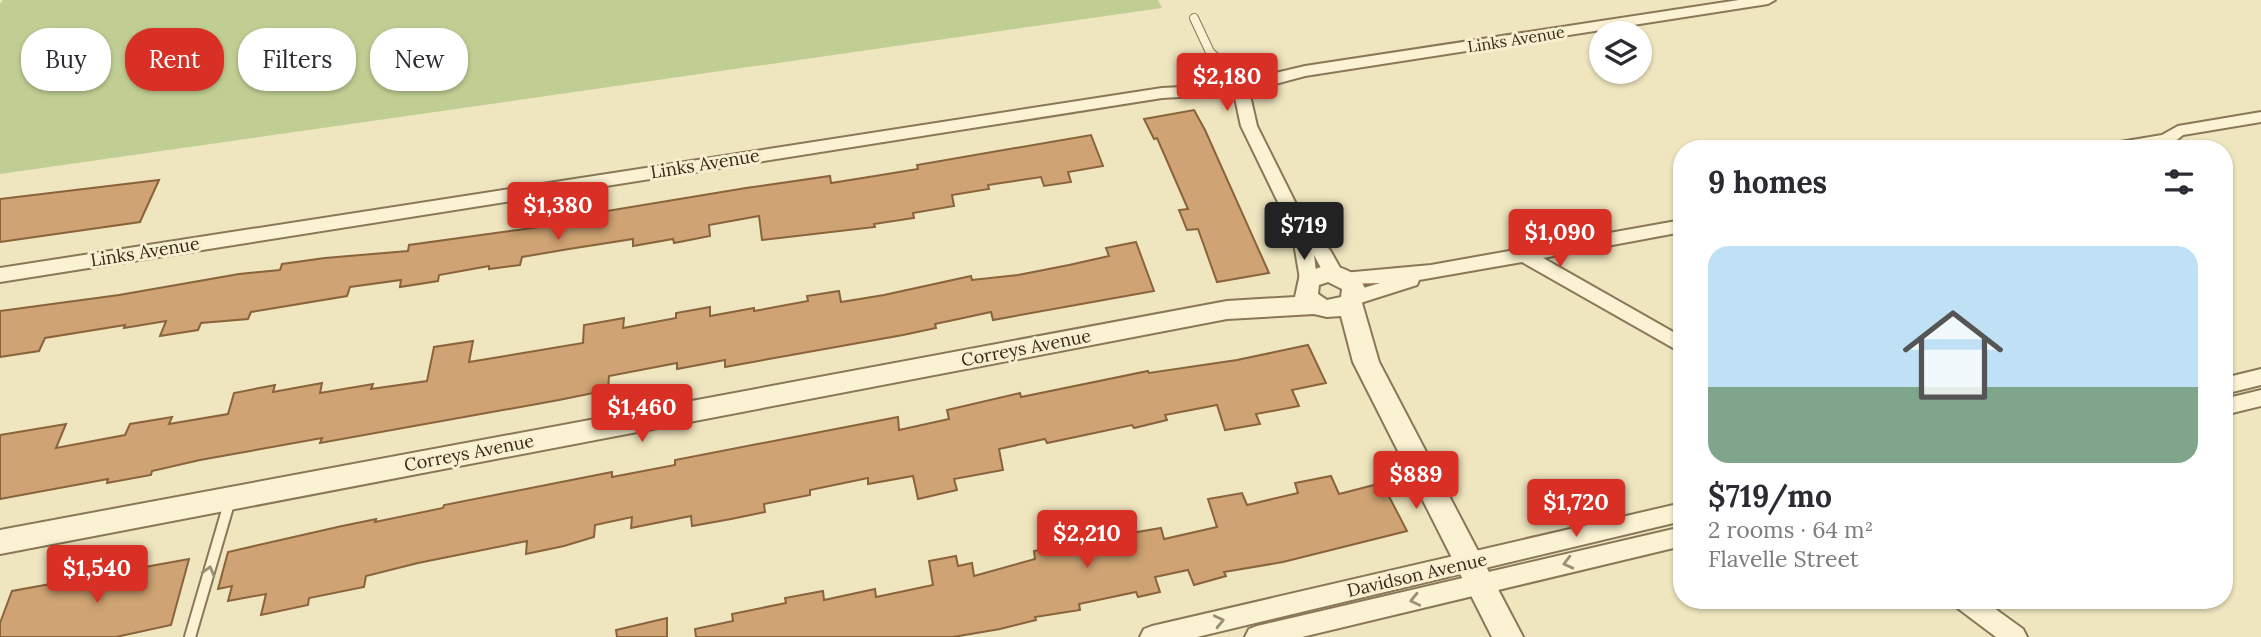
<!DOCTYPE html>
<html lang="en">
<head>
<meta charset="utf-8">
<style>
  :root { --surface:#fff; --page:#f7f7f7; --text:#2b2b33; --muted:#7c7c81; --line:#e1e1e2; --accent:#d93025 }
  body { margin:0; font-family:Lora,serif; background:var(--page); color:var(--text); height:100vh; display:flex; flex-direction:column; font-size:26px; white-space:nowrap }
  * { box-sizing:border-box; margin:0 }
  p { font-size:23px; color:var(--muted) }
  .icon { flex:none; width:38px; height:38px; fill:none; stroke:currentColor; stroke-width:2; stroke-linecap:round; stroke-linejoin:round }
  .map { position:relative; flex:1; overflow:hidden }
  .panel { position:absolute; left:1673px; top:140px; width:560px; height:469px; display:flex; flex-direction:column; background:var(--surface); border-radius:28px; box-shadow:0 2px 5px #0004 }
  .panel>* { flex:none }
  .hud { position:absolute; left:21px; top:28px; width:665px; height:63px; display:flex; gap:14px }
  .fabs { position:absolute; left:1589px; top:21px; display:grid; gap:14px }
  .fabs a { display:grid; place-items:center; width:63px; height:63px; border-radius:50%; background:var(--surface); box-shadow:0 2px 5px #0004; font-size:35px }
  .price { position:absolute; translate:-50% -60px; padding:0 16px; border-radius:7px; background:var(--accent); color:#fff; font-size:23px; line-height:46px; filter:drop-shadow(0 2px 4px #0008) }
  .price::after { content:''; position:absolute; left:50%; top:42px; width:21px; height:16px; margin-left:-10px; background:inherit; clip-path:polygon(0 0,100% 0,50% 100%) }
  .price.on { background:#222; color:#fff }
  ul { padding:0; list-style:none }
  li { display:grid; align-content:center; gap:14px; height:371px; padding:0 35px }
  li+li { border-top:2px solid var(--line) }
  li span { display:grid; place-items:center; height:217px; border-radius:21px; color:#555 }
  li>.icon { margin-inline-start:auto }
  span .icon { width:126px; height:126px; fill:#fffc; stroke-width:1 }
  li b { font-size:30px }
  h2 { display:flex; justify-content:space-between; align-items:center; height:84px; padding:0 35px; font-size:30px }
  .pill { padding:0 24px; border-radius:28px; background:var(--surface); box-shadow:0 2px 5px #0004; font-size:24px; line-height:63px }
  .pill.on { background:var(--accent); color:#fff }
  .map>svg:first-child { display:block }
  .green { fill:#c0ce93 }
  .building { fill:#cfa373; stroke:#89633c; stroke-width:2 }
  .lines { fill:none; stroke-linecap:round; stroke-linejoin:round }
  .service-far1-casing { stroke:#897757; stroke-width:10 }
  .service-casing { stroke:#897757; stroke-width:14 }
  .minor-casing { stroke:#897757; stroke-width:4 }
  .tertiary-casing { stroke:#897757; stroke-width:4 }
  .service-far1 { stroke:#faf2d2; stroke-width:8 }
  .service { stroke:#faf2d2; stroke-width:10 }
  .minor { fill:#faf2d2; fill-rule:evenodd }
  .tertiary { fill:#faf2d2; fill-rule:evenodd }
  .oneway { stroke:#988f77 }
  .labels { text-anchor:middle; stroke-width:6; stroke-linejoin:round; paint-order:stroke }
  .far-street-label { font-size:16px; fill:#372c1c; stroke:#f7efcf }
  .street-label { font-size:18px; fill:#372c1c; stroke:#f7efcf }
</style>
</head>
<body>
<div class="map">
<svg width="2261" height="637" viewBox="0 0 2261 637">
  <rect width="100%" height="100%" fill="#efe6bf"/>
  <path class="green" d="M 3,0 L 1158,0 L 1162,8 L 0,174 L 0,4 Z"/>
  <g class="building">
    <path d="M 1194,110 L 1205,130 L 1269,273 L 1217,282 L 1198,229 L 1187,230 L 1179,210 L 1188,209 L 1157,138 L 1154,139 L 1144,119 Z"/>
    <path d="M 1091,135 L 1103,166 L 1068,172 L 1071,182 L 1044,186 L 1041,177 L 988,185 L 989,189 L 952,195 L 954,206 L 913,213 L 914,218 L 874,224 L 875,227 L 762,240 L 759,216 L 709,225 L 710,236 L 674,243 L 673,239 L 633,246 L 633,239 L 569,249 L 522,257 L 520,265 L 489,269 L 489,266 L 439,275 L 438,281 L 400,287 L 401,280 L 350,287 L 347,296 L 251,312 L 248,319 L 201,323 L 198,330 L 160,336 L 166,321 L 124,328 L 125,325 L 45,338 L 39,351 L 0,357 L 0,311 L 119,295 L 239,274 L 280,270 L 282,264 L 325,258 L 408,251 L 409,245 L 539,227 L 540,222 L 746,188 L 830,176 L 831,183 L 875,176 L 918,169 L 917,165 Z"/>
    <path d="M 159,180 L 140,222 L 0,242 L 0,199 Z"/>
    <path d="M 1136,242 L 1154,291 L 993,320 L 991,312 L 935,324 L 936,328 L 903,335 L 725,367 L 725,360 L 677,369 L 677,363 L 609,376 L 608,390 L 559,400 L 320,443 L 322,438 L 200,460 L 152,471 L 151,475 L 107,483 L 108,479 L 0,499 L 0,435 L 66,424 L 56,448 L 125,435 L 130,424 L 172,417 L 169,424 L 228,414 L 234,393 L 275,385 L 273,392 L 322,383 L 320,393 L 373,384 L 371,389 L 427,381 L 434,347 L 473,341 L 469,362 L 583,343 L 584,325 L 624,318 L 623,328 L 676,318 L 676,313 L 710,307 L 710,316 L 754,308 L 754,311 L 808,301 L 807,296 L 839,291 L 841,302 L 884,295 L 971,276 L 972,280 L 1018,275 L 1069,265 L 1109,256 L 1106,248 Z"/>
    <path d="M 1308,345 L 1326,383 L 1292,390 L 1299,406 L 1256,414 L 1260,424 L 1225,430 L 1217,405 L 1165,415 L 1167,420 L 1134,428 L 1132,425 L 1047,443 L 1045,439 L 999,449 L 1003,470 L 954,479 L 957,490 L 918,499 L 913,476 L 868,484 L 868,478 L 810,490 L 810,495 L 764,504 L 765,512 L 731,519 L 692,526 L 691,516 L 631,528 L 632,517 L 595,525 L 594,537 L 564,546 L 526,554 L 527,541 L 418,563 L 366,576 L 364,587 L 309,598 L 308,605 L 261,615 L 266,594 L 228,601 L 232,586 L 218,589 L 228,552 L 342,526 L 376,519 L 375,522 L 443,508 L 444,505 L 612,472 L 612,477 L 675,465 L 675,460 L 898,417 L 899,430 L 949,419 L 947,410 L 1020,393 L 1021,397 L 1148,371 L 1149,373 L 1237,360 Z"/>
    <path d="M 1331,476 L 1339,494 L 1382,483 L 1407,531 L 1283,562 L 1224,572 L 1226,576 L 1194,585 L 1188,570 L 1155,577 L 1160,592 L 1138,597 L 1136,592 L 1079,604 L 1080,610 L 1035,617 L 1036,620 L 1000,629 L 953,637 L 696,637 L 695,629 L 733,621 L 732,614 L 786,603 L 785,598 L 823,591 L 824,600 L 875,589 L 876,597 L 933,585 L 929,561 L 956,556 L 958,566 L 972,563 L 974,576 L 1035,559 L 1034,551 L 1073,543 L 1161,528 L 1164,539 L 1217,527 L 1208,499 L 1242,493 L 1247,505 L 1298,493 L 1295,483 Z"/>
    <path d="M 189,559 L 171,625 L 116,637 L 0,637 L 0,623 L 12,591 Z"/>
    <path d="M 667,618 L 667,637 L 617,637 L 616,630 Z"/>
  </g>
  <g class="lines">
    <defs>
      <g id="service-far1">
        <path d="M 1194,18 L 1210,52 L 1214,75"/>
        <path d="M 1210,52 L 1233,73"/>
      </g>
      <path id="service" d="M 190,637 L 230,500"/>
      <g id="minor">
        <path d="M 1739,0 L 1775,0 L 1768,4 L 1305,76 L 1249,91 L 1257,126 L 1308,228 L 1330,250 L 1343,273 L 1431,265 L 1682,220 L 1682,232 L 1543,258 L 1682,337 L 1682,353 L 1522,262 L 1419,280 L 1417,285 L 1354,305 L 1345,298 L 1347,293 L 1380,283 L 1339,284 L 1337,280 L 1327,279 L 1314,255 L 1317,280 L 1315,285 L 1301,285 L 1292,231 L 1241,126 L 1235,98 L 1214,95 L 1162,98 L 0,282 L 0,268 L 1162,88 L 1204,86 L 1204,77 C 1221,68 1236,65 1250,79 L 1305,66 ZM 1226,78 L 1232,78 L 1235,86 L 1229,89 L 1221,87 L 1219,82 Z"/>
        <path d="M 2261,112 L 2261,122 L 2183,135 L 2173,143 L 2141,149 L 2100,149 L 2108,144 L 2162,135 L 2178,126 Z"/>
        <path d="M 2261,369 L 2261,385 L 2224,394 L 2224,378 Z"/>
        <path d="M 2261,390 L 2261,406 L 2224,415 L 2224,399 Z"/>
        <path d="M 1682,503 L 1682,521 L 1197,637 L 1140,637 L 1144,629 L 1152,626 Z"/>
        <path d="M 1682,527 L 1682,546 L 1302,637 L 1245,637 L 1249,629 L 1257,626 Z"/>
        <path d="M 1952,600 L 1983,600 L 2023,629 L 2027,637 L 1996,637 L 1956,607 Z"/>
      </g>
      <path id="tertiary" d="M 1327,265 C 1346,268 1360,273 1367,293 L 1362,303 L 1379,362 L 1523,637 L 1492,637 L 1353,362 L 1341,316 L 1327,317 L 1314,314 L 1227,319 L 0,554 L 0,530 L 1227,301 L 1295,297 L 1300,274 ZM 1328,282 L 1342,289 L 1341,297 L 1327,300 L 1318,294 L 1319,285 Z"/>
    </defs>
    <use href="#service-far1" class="service-far1-casing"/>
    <use href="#service" class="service-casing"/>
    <use href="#minor" class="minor-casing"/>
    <use href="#tertiary" class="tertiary-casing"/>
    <use href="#service-far1" class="service-far1"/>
    <use href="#service" class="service"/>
    <use href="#minor" class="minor"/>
    <use href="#tertiary" class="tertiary"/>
  </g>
  <defs><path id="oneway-chevron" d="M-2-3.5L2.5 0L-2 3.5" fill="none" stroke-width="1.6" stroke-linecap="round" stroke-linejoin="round" transform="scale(1.75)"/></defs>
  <g class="oneway">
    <use href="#oneway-chevron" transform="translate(1568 563) rotate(166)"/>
    <use href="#oneway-chevron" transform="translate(209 571) rotate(-74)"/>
    <use href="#oneway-chevron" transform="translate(1415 600) rotate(167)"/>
    <use href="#oneway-chevron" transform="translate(1219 621) rotate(-13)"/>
  </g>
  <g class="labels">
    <g class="far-street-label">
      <text transform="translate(1516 39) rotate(-9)" y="6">Links Avenue</text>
    </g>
    <g class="street-label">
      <text transform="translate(705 164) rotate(-9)" y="6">Links Avenue</text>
      <text transform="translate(145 252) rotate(-9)" y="6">Links Avenue</text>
      <text transform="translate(1026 348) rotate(-11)" y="6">Correys Avenue</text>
      <text transform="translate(469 453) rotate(-11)" y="6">Correys Avenue</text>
      <text transform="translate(1417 575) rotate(-13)" y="6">Davidson Avenue</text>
    </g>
  </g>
</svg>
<div class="fabs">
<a><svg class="icon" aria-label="layers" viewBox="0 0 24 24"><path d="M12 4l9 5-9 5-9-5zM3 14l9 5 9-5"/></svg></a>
</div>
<b class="price" style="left:1227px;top:113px">$2,180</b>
<b class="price" style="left:558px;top:242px">$1,380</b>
<b class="price on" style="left:1304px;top:262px">$719</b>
<b class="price" style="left:1560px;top:269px">$1,090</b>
<b class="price" style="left:642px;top:444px">$1,460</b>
<b class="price" style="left:1416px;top:511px">$889</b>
<b class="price" style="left:1576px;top:539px">$1,720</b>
<b class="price" style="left:1087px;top:570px">$2,210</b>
<b class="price" style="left:97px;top:605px">$1,540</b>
<div class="hud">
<a class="pill">Buy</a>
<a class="pill on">Rent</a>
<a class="pill">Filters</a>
<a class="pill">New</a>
</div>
<section class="panel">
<h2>9 homes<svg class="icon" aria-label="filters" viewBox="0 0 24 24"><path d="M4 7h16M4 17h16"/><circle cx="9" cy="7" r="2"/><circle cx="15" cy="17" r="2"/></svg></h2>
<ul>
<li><span style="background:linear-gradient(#bfe0f5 65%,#7fa58c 0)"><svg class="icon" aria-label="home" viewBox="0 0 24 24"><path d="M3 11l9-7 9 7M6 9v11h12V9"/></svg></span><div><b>$719/mo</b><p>2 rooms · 64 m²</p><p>Flavelle Street</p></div></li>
</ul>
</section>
</div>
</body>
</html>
